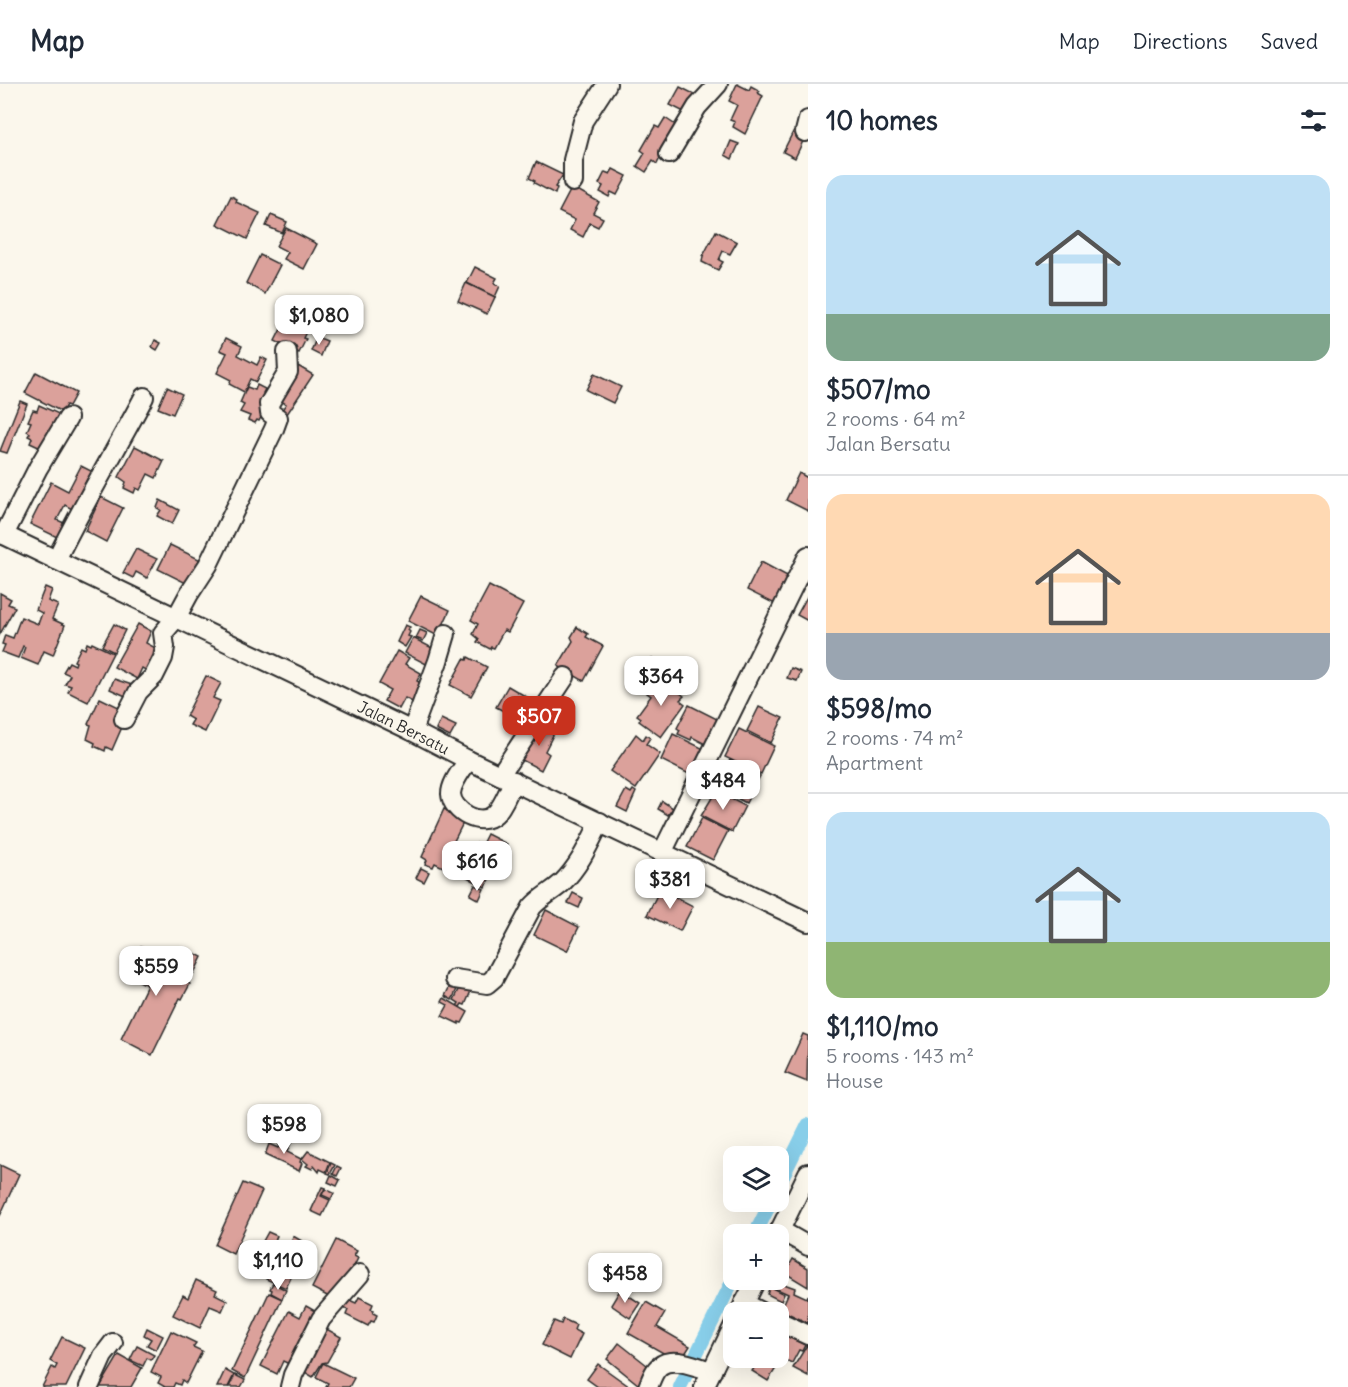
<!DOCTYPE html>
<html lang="en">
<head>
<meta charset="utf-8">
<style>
  :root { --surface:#fff; --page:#f6f6f7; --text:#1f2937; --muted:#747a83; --line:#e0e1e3; --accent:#c8321e }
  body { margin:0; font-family:Delius,sans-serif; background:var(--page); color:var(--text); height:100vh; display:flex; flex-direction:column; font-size:22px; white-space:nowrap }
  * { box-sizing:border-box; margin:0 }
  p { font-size:20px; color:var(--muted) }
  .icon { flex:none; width:33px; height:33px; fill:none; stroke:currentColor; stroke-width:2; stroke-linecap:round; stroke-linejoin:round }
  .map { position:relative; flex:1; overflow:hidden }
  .sheet { display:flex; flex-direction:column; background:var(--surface); width:540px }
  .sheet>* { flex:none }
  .tools { position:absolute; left:723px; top:1062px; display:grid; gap:12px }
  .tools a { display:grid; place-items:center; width:66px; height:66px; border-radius:12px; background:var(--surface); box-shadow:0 6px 24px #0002; font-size:30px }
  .price { position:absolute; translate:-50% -51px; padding:0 14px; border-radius:12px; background:#fff; color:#222; font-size:20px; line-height:39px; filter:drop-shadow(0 2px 3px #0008) }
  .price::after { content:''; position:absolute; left:50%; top:36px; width:18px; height:14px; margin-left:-9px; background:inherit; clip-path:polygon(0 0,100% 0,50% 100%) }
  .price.active { background:var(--accent); color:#fff }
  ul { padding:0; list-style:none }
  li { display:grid; align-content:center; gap:12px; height:318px; padding:0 18px }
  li+li { border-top:2px solid var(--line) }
  li span { display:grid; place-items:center; height:186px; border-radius:18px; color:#555 }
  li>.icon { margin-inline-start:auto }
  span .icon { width:108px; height:108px; fill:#fffc; stroke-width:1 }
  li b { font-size:26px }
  h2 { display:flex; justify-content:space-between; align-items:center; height:72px; padding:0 18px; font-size:26px }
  header { display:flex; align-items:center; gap:36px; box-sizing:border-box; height:84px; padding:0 30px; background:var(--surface); border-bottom:2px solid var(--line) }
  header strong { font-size:28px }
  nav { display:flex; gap:33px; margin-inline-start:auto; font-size:21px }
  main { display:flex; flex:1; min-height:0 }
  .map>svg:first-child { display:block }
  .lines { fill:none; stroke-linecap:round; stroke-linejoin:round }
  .canal { stroke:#88cee9; stroke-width:14 }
  .building { fill:#dba19b; stroke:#2b2b2b; stroke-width:1.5 }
  .minor-casing { stroke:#2b2b2b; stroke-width:22 }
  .minor { stroke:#fbf7ec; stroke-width:18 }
  .labels { text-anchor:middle; stroke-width:5; stroke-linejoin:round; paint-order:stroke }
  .street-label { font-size:16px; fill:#2b2b2b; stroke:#fbf7ec }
</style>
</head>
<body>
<header>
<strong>Map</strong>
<nav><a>Map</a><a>Directions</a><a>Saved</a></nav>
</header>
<main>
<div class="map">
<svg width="808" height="1303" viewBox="0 0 808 1303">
  <rect width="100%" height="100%" fill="#fbf7ec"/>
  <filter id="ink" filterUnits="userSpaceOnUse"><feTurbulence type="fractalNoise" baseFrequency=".0167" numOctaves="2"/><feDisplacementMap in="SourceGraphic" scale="12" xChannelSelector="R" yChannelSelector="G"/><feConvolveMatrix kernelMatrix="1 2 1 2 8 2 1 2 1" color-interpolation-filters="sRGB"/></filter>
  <g filter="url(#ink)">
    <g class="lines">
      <g class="canal">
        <path d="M 778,1102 L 808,1041"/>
        <path d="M 755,1150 L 771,1118"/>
        <path d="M 680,1303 L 734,1194"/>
      </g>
    </g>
    <g class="building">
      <path d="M 737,0 L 749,6 L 751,2 L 760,7 L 758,9 L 763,12 L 745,50 L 733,43 L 735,38 L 730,36 L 737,21 L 729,17 Z"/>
      <path d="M 680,3 L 696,11 L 686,29 L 670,21 Z"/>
      <path d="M 665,34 L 680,44 L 676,52 L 671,49 L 659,69 L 661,72 L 657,80 L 653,77 L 646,88 L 637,82 L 645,69 L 641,66 L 655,42 L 659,44 Z"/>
      <path d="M 794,46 L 806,51 L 795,74 L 783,68 Z"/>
      <path d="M 731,57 L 739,60 L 732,75 L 725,71 Z"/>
      <path d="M 536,78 L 563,91 L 555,103 L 557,104 L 555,110 L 534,99 L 535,97 L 529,94 Z"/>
      <path d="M 613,85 L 627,92 L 617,111 L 611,108 L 609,113 L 600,108 L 603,102 L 599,100 L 605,88 L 610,90 Z"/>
      <path d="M 572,103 L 599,118 L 593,129 L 603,134 L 598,143 L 590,139 L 583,153 L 570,146 L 575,136 L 559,128 Z"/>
      <path d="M 231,112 L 237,115 L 236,118 L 260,129 L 247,155 L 217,140 Z"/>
      <path d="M 271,131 L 287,138 L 282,149 L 266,142 Z"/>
      <path d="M 286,144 L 317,160 L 304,185 L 284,175 L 288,168 L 276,162 Z"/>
      <path d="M 716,147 L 737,158 L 730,170 L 723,167 L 719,176 L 723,178 L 718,186 L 702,178 L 703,172 Z"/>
      <path d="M 260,171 L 280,181 L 265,210 L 246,199 Z"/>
      <path d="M 475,183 L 497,194 L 494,199 L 500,202 L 495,213 L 467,199 Z"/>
      <path d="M 466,199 L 495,213 L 487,230 L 458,217 Z"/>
      <path d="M 292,223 L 316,235 L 312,244 L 309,242 L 303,254 L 306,255 L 299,269 L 275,257 Z"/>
      <path d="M 317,253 L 327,257 L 321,272 L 311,267 Z"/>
      <path d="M 226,254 L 242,262 L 238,271 L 257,281 L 261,273 L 267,276 L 256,298 L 250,295 L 244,308 L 229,300 L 231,296 L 217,289 L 227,269 L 220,266 Z"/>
      <path d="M 155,256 L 161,259 L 157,266 L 152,263 Z"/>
      <path d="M 298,282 L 313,291 L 287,330 L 281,327 L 286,320 L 276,314 Z"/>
      <path d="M 36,288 L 76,309 L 69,322 L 66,321 L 62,328 L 25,309 Z"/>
      <path d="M 594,290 L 621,303 L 613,319 L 586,306 Z"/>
      <path d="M 257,301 L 265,305 L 263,309 L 269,312 L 268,320 L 259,337 L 257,336 L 255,339 L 248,336 L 250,332 L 240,328 L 244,321 L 240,319 L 247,303 L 255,306 Z"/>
      <path d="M 167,303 L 182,310 L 173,330 L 158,324 Z"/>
      <path d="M 20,317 L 27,320 L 7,369 L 0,367 Z"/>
      <path d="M 39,321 L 61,331 L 45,366 L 30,359 L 32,354 L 28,352 L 30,349 L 27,347 L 31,338 L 28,337 L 33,326 L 37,327 Z"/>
      <path d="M 135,362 L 164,377 L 156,394 L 148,390 L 140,406 L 136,404 L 134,409 L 124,404 L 126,398 L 119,393 Z"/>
      <path d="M 81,382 L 97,390 L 93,398 L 87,395 L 72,425 L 65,421 L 57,436 L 64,439 L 57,453 L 30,440 L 51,398 L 68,407 Z"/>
      <path d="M 799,389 L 808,394 L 808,427 L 786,416 Z"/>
      <path d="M 101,413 L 123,424 L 106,458 L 85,447 Z"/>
      <path d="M 160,416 L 179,426 L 172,440 L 157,432 L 161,426 L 157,424 Z"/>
      <path d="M 170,461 L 205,478 L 201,486 L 196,483 L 190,501 L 158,485 Z"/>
      <path d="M 136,465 L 157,475 L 147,494 L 136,488 L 133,494 L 123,489 Z"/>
      <path d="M 761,478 L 791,494 L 777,521 L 747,506 Z"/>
      <path d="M 489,502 L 523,520 L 508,548 L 504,546 L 494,564 L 491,563 L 490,565 L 477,558 L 479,555 L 473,550 L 478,540 L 471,536 Z"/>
      <path d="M 45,503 L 52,506 L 48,517 L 58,521 L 52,535 L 65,541 L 53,571 L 44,567 L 38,581 L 21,574 L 25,563 L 23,562 L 18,574 L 2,568 L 5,561 L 2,560 L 5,551 L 13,554 L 21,533 L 38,540 L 42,529 L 36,526 Z"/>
      <path d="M 0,509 L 11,515 L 8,520 L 15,523 L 0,550 Z"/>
      <path d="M 808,511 L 808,537 L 797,531 Z"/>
      <path d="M 421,512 L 450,526 L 438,552 L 408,537 Z"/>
      <path d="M 114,540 L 125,546 L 114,568 L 102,562 Z"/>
      <path d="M 138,540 L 151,547 L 146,559 L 161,567 L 151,589 L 142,584 L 137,595 L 114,583 Z"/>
      <path d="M 405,541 L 410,543 L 408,546 L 410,548 L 408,552 L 411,553 L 405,563 L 397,558 Z"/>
      <path d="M 577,543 L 588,550 L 586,553 L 603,562 L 584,597 L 558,582 L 573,557 L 571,553 Z"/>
      <path d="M 420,546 L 427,549 L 423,557 L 416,554 Z"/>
      <path d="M 413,554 L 438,567 L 430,582 L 405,569 Z"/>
      <path d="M 87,559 L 91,561 L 92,559 L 113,569 L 88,618 L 68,608 L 71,602 L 65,600 L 70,591 L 63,588 L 69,578 L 75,581 L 76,578 L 74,577 L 81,563 L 85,565 Z"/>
      <path d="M 397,567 L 409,574 L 405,580 L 421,589 L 417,597 L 428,603 L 418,621 L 405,614 L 399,625 L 384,617 L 390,606 L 379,600 Z"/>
      <path d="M 468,573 L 487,583 L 471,612 L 450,601 L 464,575 L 467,576 Z"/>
      <path d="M 652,574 L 662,580 L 658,588 L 647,582 Z"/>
      <path d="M 791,584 L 801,588 L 797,597 L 787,594 Z"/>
      <path d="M 206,592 L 221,599 L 213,614 L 220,617 L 205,648 L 190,641 L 193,636 L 186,632 Z"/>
      <path d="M 659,593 L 684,612 L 680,616 L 685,620 L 661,653 L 639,637 L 641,634 L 637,631 L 651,612 L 647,609 Z"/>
      <path d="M 114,595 L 135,602 L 130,614 L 110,605 Z"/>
      <path d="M 508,602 L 537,619 L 528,635 L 512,626 L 509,630 L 496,623 Z"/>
      <path d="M 100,614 L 123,625 L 116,640 L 122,643 L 112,666 L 106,663 L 105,667 L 94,662 L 95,659 L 87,655 L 91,641 L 88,640 Z"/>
      <path d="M 689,621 L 721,637 L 709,662 L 692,653 L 691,656 L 678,650 L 680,646 L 677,644 Z"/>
      <path d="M 759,623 L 783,634 L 771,659 L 747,647 Z"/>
      <path d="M 441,635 L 456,642 L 450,653 L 436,646 Z"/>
      <path d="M 543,638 L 556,645 L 545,667 L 549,670 L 541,686 L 520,675 Z"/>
      <path d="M 739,645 L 774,662 L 761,690 L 725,673 Z"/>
      <path d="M 636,650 L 643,656 L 646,651 L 650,654 L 646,660 L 660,670 L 636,705 L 610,687 Z"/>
      <path d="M 673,650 L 706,666 L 693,692 L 661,676 Z"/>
      <path d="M 730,676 L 760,692 L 746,719 L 716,703 Z"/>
      <path d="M 626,706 L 631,709 L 633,706 L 636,708 L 627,728 L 617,723 Z"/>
      <path d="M 716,707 L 745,722 L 732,748 L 701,732 Z"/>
      <path d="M 662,717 L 673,724 L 668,731 L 658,725 Z"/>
      <path d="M 444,725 L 465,735 L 453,759 L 459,762 L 449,782 L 445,780 L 443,783 L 435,779 L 433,783 L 425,780 L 427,776 L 422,773 Z"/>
      <path d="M 702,734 L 728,747 L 713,776 L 687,763 Z"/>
      <path d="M 487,750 L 507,760 L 485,803 L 467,793 L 469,788 L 464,785 L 477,759 L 481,762 Z"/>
      <path d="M 421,784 L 429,788 L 424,798 L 416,794 Z"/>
      <path d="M 475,801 L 484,805 L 479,816 L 470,811 Z"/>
      <path d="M 660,805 L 693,822 L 680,847 L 647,831 Z"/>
      <path d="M 573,809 L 583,814 L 579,824 L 568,819 Z"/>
      <path d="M 546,826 L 579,843 L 567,867 L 534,851 Z"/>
      <path d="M 141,862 L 187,884 L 194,869 L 202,873 L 194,889 L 190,887 L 185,897 L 190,900 L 182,915 L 180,914 L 152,971 L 121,955 L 147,901 L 127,891 Z"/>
      <path d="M 451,900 L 458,903 L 452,916 L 445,912 Z"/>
      <path d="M 461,902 L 471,907 L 465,921 L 462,920 L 460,923 L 457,922 L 459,919 L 454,916 Z"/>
      <path d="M 444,914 L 468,928 L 462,939 L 459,938 L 459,940 L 442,932 L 448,921 L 442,918 Z"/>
      <path d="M 803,950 L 808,952 L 807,998 L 785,989 Z"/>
      <path d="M 282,1055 L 291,1059 L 287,1068 L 301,1075 L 300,1078 L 302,1079 L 299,1087 L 265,1071 L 269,1060 L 278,1064 Z"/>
      <path d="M 308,1067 L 330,1078 L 326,1088 L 320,1085 L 319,1088 L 314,1082 L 312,1085 L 306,1082 L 308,1080 L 302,1075 Z"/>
      <path d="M 331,1079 L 335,1081 L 330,1090 L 327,1089 Z"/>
      <path d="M 0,1081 L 19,1090 L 0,1132 Z"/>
      <path d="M 337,1082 L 341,1084 L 337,1092 L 333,1090 Z"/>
      <path d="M 331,1091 L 340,1096 L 337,1102 L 328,1098 Z"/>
      <path d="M 243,1099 L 262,1107 L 233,1170 L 215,1161 Z"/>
      <path d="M 322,1103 L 325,1104 L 321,1112 L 330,1116 L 322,1132 L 311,1127 Z"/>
      <path d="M 325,1105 L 334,1109 L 331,1115 L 322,1111 Z"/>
      <path d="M 268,1148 L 277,1152 L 273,1161 L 263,1157 Z"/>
      <path d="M 293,1152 L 307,1160 L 286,1204 L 266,1195 L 280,1166 L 283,1168 L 288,1158 L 293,1161 L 294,1158 L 292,1157 Z"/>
      <path d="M 336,1156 L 357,1167 L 354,1172 L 358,1174 L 341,1209 L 333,1215 L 312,1204 Z"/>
      <path d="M 793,1175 L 808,1184 L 808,1203 L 785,1189 Z"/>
      <path d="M 196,1196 L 217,1206 L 215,1210 L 227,1216 L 222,1227 L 210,1222 L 200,1244 L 173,1231 L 183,1211 L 188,1214 Z"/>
      <path d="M 773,1196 L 795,1204 L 794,1208 L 807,1214 L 808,1211 L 808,1239 L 781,1226 L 788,1210 L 770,1202 Z"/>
      <path d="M 273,1199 L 286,1206 L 282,1215 L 271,1209 L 272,1206 L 270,1205 Z"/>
      <path d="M 770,1203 L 784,1210 L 781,1217 L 767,1210 Z"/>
      <path d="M 620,1206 L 640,1219 L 630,1234 L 611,1221 Z"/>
      <path d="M 269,1209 L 282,1215 L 245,1294 L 232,1287 Z"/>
      <path d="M 359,1213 L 373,1220 L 371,1225 L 374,1226 L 373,1229 L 377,1231 L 374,1238 L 371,1237 L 368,1242 L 346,1231 L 348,1226 L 343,1224 L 347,1215 L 356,1219 Z"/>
      <path d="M 646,1218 L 665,1229 L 657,1243 L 690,1262 L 683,1273 L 675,1268 L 672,1274 L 628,1249 Z"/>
      <path d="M 306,1222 L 315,1227 L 289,1280 L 283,1277 L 277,1290 L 261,1282 L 289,1227 L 300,1233 Z"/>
      <path d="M 563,1235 L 576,1241 L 574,1246 L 582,1250 L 570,1275 L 542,1261 L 554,1237 L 561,1240 Z"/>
      <path d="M 323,1243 L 341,1253 L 327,1278 L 322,1279 L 313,1293 L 303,1287 Z"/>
      <path d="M 147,1244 L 163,1252 L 156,1266 L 147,1261 L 151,1255 L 144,1251 Z"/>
      <path d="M 171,1247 L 196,1259 L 193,1263 L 202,1267 L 186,1299 L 182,1296 L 180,1301 L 175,1299 L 173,1303 L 165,1303 L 158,1299 L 161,1293 L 151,1288 Z"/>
      <path d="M 778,1248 L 805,1261 L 802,1267 L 799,1266 L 792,1279 L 783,1275 L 782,1278 L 772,1274 L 778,1274 Z"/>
      <path d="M 62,1253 L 85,1264 L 66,1303 L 42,1303 L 52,1283 L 55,1285 L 57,1281 L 50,1277 Z"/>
      <path d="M 619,1259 L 652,1285 L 639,1301 L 607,1275 Z"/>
      <path d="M 807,1261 L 808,1262 L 808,1292 L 793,1284 Z"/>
      <path d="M 137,1262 L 154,1271 L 151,1276 L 147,1274 L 143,1282 L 130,1276 Z"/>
      <path d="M 119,1271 L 142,1284 L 131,1303 L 100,1303 Z"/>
      <path d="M 761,1274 L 765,1274 L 778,1281 L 768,1297 L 752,1287 Z"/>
      <path d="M 323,1279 L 354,1294 L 349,1303 L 326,1303 L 328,1299 L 316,1293 Z"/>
      <path d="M 598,1280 L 630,1303 L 598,1303 L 587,1295 Z"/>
      <path d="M 225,1286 L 234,1291 L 228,1303 L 217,1303 Z"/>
      <path d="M 235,1291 L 245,1296 L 241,1303 L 229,1303 Z"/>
    </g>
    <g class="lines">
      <defs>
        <g id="minor">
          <path d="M 805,48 L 808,36"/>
          <path d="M 669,70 L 697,23 L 718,0"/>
          <path d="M 573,98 L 573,76 L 583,37 L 607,0"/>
          <path id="s1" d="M 0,449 L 412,647 L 468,676 L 808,838"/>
          <path d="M 4,451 L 38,384 L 68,334"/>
          <path d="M 56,476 C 83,420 115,368 144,313"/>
          <path d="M 124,635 L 138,608 L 154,592 L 163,574 L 165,563 L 163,549 L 176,534 L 189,510 L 208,481 L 274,345 L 278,334 L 270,329 L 269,320 L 288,288 L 287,268"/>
          <path d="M 412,647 L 438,577 L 446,550"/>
          <path d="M 468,676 C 462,686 451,699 451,710 C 452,728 481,744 495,730 C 503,723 508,707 514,697"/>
          <path d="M 500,691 L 565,593"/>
          <path d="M 663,767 L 808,472"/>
          <path d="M 455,895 L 487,900 L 494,894 L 532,823 C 541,813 552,808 562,799 C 580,781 589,760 600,738"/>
          <path d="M 780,1146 L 808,1162"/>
          <path d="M 778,1150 L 808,1089"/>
          <path d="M 744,1219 L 762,1228"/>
          <path d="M 740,1228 L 756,1196"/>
          <path d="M 778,1237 L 808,1251"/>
          <path d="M 89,1303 L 103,1272 L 113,1259"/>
          <path d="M 290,1303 L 293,1291 L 321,1235 L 360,1190"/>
          <path d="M 648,1303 C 651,1296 654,1286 660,1282 C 673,1271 698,1284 712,1287"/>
          <path d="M 704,1303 L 734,1241"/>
        </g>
      </defs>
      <use href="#minor" class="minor-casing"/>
      <use href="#minor" class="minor"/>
    </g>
  </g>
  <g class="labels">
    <g class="street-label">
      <text dy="6" stroke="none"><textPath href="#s1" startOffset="448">Jalan Bersatu</textPath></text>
    </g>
  </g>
</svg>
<div class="tools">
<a><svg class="icon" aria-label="layers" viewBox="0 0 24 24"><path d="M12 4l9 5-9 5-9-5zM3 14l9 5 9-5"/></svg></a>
<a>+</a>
<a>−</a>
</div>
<b class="price" style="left:319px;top:262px">$1,080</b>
<b class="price" style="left:661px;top:623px">$364</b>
<b class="price active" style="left:539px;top:663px">$507</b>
<b class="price" style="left:723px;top:727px">$484</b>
<b class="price" style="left:477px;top:808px">$616</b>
<b class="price" style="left:670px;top:826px">$381</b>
<b class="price" style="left:156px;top:913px">$559</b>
<b class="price" style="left:284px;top:1071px">$598</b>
<b class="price" style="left:278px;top:1207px">$1,110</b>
<b class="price" style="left:625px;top:1220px">$458</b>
</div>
<section class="sheet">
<h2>10 homes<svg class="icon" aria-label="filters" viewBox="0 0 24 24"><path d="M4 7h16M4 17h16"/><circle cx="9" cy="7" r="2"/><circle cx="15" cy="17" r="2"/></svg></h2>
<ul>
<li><span style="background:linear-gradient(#bfe0f5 75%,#7fa58c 0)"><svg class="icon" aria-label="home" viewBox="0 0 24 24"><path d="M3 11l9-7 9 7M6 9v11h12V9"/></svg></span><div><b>$507/mo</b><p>2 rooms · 64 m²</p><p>Jalan Bersatu</p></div></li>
<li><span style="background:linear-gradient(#ffd9b3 75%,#9aa5b1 0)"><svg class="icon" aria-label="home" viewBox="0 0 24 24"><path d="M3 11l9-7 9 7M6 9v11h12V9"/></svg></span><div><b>$598/mo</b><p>2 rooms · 74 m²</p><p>Apartment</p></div></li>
<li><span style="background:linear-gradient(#bfe0f5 70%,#8fb573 0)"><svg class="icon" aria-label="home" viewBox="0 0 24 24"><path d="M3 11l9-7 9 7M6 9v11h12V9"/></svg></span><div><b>$1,110/mo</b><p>5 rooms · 143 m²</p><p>House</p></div></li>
</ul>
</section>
</main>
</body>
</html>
